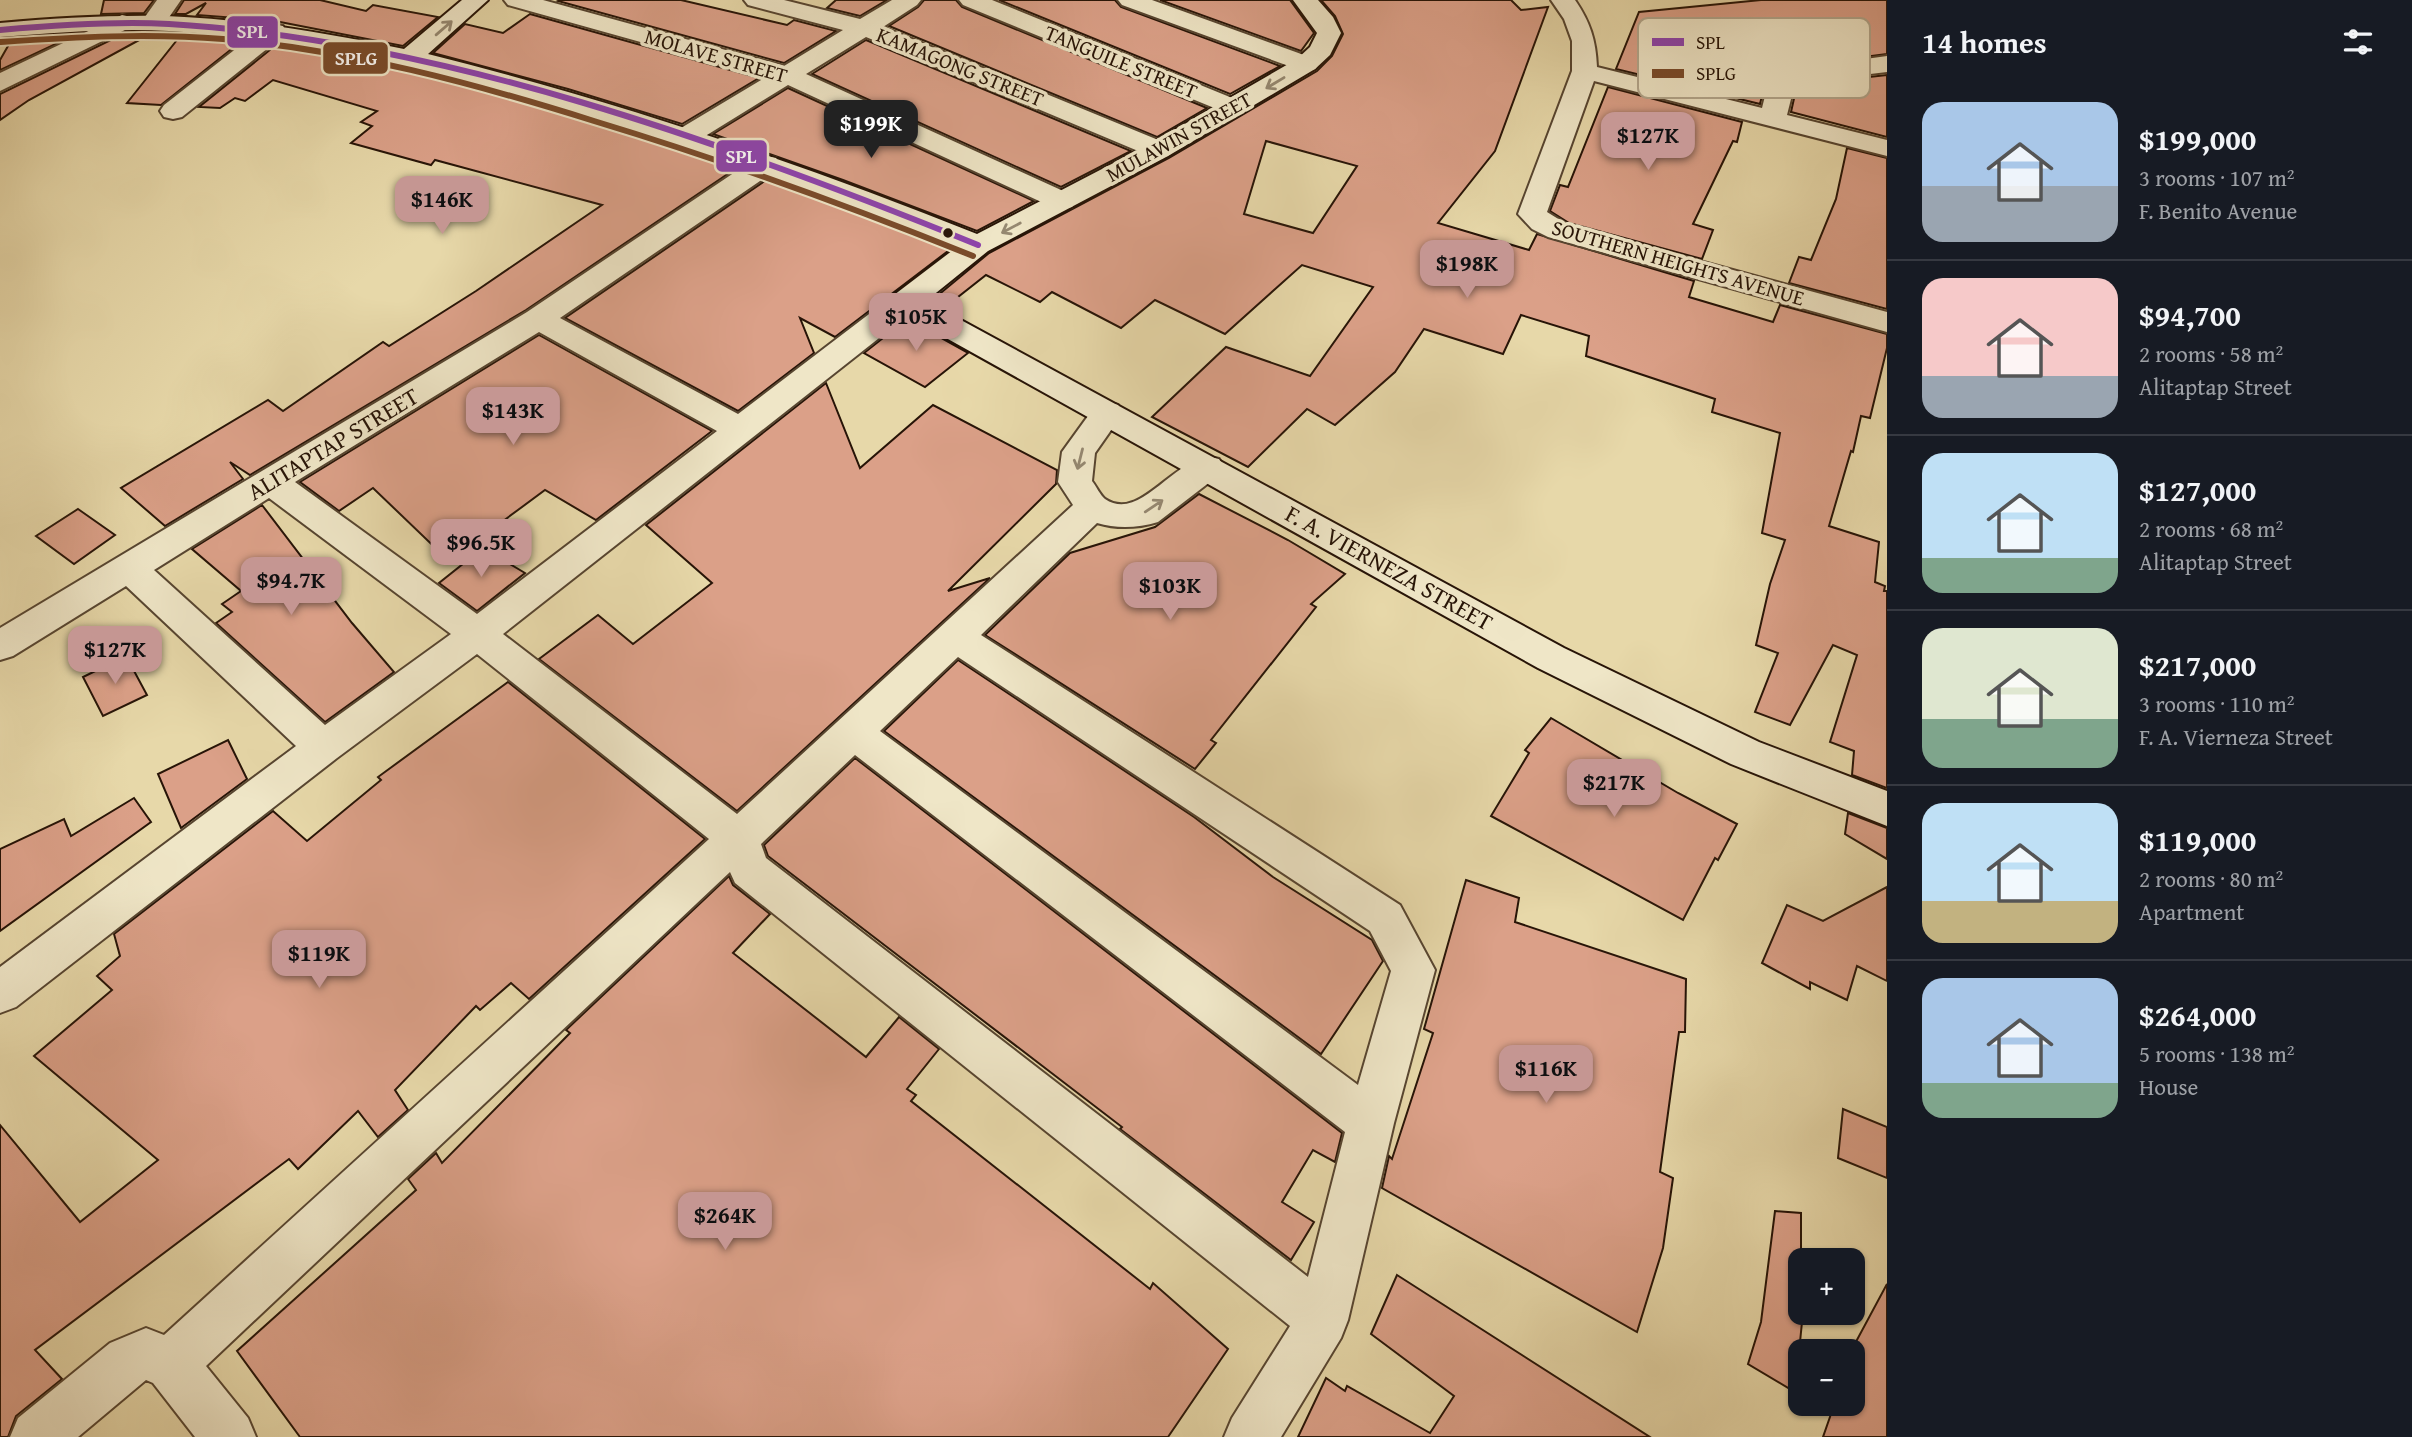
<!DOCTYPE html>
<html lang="en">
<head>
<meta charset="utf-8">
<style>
  :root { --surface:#171b24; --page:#242831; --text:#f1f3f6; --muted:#9ea1a6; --line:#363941; --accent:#c59692 }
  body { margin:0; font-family:"Gentium Book Plus",serif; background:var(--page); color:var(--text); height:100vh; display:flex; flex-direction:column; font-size:26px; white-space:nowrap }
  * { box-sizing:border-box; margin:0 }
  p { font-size:23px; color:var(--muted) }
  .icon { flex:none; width:38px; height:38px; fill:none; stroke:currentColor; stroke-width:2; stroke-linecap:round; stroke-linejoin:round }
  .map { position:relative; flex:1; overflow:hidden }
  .side { display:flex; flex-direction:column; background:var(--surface); width:525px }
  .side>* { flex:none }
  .controls { position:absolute; left:1788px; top:1248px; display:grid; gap:14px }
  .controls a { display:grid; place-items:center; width:77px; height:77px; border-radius:14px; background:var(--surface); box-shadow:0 2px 5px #0004; font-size:35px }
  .price { position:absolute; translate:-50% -60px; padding:0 16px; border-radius:14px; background:var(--accent); color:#111; font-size:23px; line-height:46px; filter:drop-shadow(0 2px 4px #0008) }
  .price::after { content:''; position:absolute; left:50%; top:42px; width:21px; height:16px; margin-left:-10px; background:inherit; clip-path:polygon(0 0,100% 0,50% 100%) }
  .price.on { background:#222; color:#fff }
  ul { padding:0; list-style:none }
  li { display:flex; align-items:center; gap:21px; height:175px; padding:0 35px }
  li+li { border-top:2px solid var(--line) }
  li span { display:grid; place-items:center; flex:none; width:196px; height:140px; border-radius:21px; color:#555 }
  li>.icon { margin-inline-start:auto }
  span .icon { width:84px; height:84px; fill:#fffc; stroke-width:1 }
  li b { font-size:30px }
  h2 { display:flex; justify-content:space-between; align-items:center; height:84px; padding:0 35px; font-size:30px }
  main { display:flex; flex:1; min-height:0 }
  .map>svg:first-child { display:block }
  .building { fill:#dba088; stroke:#271407; stroke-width:2; fill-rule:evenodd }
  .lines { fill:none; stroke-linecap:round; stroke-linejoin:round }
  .street-casing { stroke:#574530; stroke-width:4 }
  .secondary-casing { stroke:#271407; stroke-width:4 }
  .street { fill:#efe6c7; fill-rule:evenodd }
  .secondary { fill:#efe6c7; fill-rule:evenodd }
  .bus-1-casing { stroke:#efe6c7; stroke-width:10 }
  .bus-2-casing { stroke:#efe6c7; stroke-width:10 }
  .bus-1 { stroke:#8e44ad; stroke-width:6 }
  .bus-2 { stroke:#7a4b2a; stroke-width:6 }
  .oneway { stroke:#958871 }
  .bus-dot { fill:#271407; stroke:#efe6c7; stroke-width:2.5 }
  .labels { text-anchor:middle; stroke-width:7; stroke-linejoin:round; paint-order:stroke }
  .far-street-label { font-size:21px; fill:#271407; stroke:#efe6c7 }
  .street-label { font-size:24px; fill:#271407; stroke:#efe6c7 }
  .key { fill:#efe6c7; stroke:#b3a78d; stroke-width:2 }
  .key-label { font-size:19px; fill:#271407 }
  .line-badge { stroke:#efe6c7; stroke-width:2.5 }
  .badge-label { font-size:19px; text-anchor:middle; font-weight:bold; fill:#fff }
</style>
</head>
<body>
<main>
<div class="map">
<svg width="1887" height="1437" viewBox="0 0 1887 1437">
  <rect width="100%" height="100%" fill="#e7d8a9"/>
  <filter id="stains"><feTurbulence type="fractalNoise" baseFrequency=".00286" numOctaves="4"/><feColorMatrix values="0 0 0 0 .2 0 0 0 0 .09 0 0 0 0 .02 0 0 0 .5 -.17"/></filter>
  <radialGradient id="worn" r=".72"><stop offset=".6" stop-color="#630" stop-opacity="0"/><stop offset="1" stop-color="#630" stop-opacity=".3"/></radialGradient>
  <g class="building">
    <path d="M 104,0 L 154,0 L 144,13 L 101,14 Z"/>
    <path d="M 184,0 L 320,0 L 366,11 L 373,5 L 438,17 L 403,46 L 275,21 L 197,15 L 206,3 L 186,14 L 175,14 Z"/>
    <path d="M 560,0 L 681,0 L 787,25 L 794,20 L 836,31 L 784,63 L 558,1 Z"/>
    <path d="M 836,0 L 887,0 L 860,16 L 827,8 Z"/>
    <path d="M 924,0 L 956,0 L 962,7 L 1207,108 L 1157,137 L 889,26 L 918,7 Z"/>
    <path d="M 999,0 L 1115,0 L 1121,7 L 1280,66 L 1230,94 Z"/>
    <path d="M 1160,0 L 1290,0 L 1314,33 L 1301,51 Z"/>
    <path d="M 1321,0 L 1511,0 L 1521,10 L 1548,7 L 1495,151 L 1438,223 L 1529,250 L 1537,234 L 1694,281 L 1689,297 L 1773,322 L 1780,305 L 1887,334 L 1887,348 L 1870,418 L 1861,416 L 1853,452 L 1851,451 L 1829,526 L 1879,542 L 1875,582 L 1885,586 L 1884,591 L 1887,591 L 1887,788 L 1852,775 L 1854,751 L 1830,742 L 1857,655 L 1833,645 L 1790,725 L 1755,712 L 1778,653 L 1756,645 L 1770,584 L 1785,540 L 1762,533 L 1780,433 L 1712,412 L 1715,399 L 1586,356 L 1589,336 L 1521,315 L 1503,354 L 1424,329 L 1395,372 L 1335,425 L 1307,409 L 1248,467 L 1152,417 L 1226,347 L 1310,376 L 1373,287 L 1302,265 L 1225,334 L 1155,300 L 1121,328 L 1052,292 L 1040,302 L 986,275 L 944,308 L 931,301 L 989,253 L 1169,158 L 1317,71 L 1332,56 L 1343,34 L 1335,16 ZM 1266,141 L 1357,166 L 1313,233 L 1244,214 Z"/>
    <path d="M 1761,0 L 1887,0 L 1887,54 L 1779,68 L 1766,79 L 1760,104 L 1616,69 L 1639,12 Z"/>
    <path d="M 530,14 L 759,78 L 682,124 L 568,89 L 433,53 L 465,24 L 503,33 Z"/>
    <path d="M 125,33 L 152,33 L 29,100 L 0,120 L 0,94 Z"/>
    <path d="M 75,35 L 0,70 L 0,60 L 12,39 Z"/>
    <path d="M 181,35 L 243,40 L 161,105 L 127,103 Z"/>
    <path d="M 866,40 L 1131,151 L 1061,187 L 812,74 Z"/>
    <path d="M 276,45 L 360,58 L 484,87 L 607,123 L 738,167 L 526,310 L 250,475 L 230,462 L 243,479 L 165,526 L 121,488 L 268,400 L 283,411 L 383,342 L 389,346 L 476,291 L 602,205 L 435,160 L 431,165 L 351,143 L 372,126 L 361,122 L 377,111 L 273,80 L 245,101 L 235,98 L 220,108 L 199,107 Z"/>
    <path d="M 1887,75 L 1887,137 L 1791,112 L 1797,85 Z"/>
    <path d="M 1608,87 L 1742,122 L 1737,142 L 1733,141 L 1693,224 L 1713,230 L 1702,259 L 1569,223 L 1550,211 L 1560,185 L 1568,187 Z"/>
    <path d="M 788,88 L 1034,201 L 977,231 L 843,180 L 713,134 Z"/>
    <path d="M 1847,148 L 1887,158 L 1887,309 L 1789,283 L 1799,257 L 1811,260 L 1836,199 Z"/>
    <path d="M 769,178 L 952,248 L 835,337 L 800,318 L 814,353 L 738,411 L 565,318 Z"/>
    <path d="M 907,319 L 968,353 L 925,387 L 864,353 Z"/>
    <path d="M 539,335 L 712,431 L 596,520 L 545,490 L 449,561 L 373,488 L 339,511 L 300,482 Z"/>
    <path d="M 826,383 L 860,468 L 933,405 L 1057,470 L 1056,484 L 948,591 L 990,578 L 737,811 L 539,659 L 598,615 L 633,644 L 712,583 L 646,525 Z"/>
    <path d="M 1199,494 L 1288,540 L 1345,574 L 1311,604 L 1316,607 L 1211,740 L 1216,743 L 1195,769 L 985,635 L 1070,553 L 1155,527 Z"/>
    <path d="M 262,505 L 352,623 L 394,672 L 325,722 L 216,623 L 232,612 L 222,604 L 241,591 L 192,549 Z"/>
    <path d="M 78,509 L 115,535 L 74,564 L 36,536 Z"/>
    <path d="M 483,548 L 525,573 L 477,611 L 439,583 Z"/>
    <path d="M 126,656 L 147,695 L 103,716 L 83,677 Z"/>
    <path d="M 958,660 L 1194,817 L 1273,877 L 1372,940 L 1383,961 L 1321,1054 L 884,731 Z"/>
    <path d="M 508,682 L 705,839 L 529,999 L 511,983 L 480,1010 L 476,1006 L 395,1090 L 408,1110 L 378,1137 L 358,1111 L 298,1169 L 289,1159 L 35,1350 L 62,1379 L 16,1416 L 8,1437 L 0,1437 L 0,1125 L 80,1222 L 158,1160 L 34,1056 L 112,990 L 97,976 L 120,956 L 114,934 L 273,811 L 307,841 L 381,780 L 378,777 Z"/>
    <path d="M 1551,718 L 1678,793 L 1737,824 L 1718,860 L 1715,858 L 1683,920 L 1491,816 L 1529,753 L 1525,750 Z"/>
    <path d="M 228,740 L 247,779 L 181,828 L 158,774 Z"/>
    <path d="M 855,758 L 1342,1133 L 1335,1162 L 1313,1150 L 1282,1202 L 1314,1222 L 1291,1260 L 1120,1129 L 1122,1127 L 768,856 L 764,845 Z"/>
    <path d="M 134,798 L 151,822 L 0,931 L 0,849 L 64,819 L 71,836 Z"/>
    <path d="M 1848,813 L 1887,828 L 1887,859 L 1845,834 Z"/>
    <path d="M 729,876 L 733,885 L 770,914 L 733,953 L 866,1057 L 899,1017 L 939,1049 L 907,1089 L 916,1095 L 911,1101 L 1150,1289 L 1153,1283 L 1228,1349 L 1168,1437 L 300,1437 L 237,1351 L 416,1190 L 408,1179 L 436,1153 L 442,1163 L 570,1033 L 566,1030 Z"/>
    <path d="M 1466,880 L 1519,898 L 1515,922 L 1686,979 L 1685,1032 L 1679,1032 L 1660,1172 L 1673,1178 L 1663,1248 L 1637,1332 L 1382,1188 L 1389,1156 L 1392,1159 L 1433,1033 L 1424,1029 Z"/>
    <path d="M 1887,887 L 1887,981 L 1857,966 L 1847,1000 L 1810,982 L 1810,989 L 1762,963 L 1787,905 L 1823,921 Z"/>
    <path d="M 1843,1109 L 1887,1127 L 1887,1178 L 1838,1158 Z"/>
    <path d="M 1775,1211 L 1801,1213 L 1801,1312 L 1803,1312 L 1795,1392 L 1748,1364 L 1761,1322 Z"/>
    <path d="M 1397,1275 L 1650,1437 L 1298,1437 L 1326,1378 L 1345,1391 L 1347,1386 L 1430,1433 L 1454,1396 L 1371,1334 Z"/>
    <path d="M 1887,1284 L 1887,1437 L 1823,1437 L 1831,1414 L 1820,1407 L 1822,1404 L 1853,1404 L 1853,1351 L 1851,1351 Z"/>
  </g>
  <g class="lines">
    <defs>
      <g id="street">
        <path d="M 157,0 L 181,0 L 163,26 L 154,28 L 145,26 L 142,21 Z"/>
        <path d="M 504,0 L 543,0 L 784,66 L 843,30 L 748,5 L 744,0 L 784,0 L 860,19 L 892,0 L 921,0 L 917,5 L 883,27 L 1168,144 L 1172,150 L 1168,156 L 1159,158 L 1150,156 L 866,37 L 806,74 L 1072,195 L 1076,201 L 1072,207 L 1062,209 L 1052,207 L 788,85 L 694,143 L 685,145 L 676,143 L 672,137 L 676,131 L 766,77 L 508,5 Z"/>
        <path d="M 959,0 L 992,0 L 1242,102 L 1246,107 L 1242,112 L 1233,115 L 1224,112 L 963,5 Z"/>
        <path d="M 1118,0 L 1152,0 L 1315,59 L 1319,64 L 1315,69 L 1306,72 L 1297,69 L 1122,5 Z"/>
        <path d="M 1551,0 L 1575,0 C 1590,22 1596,40 1597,67 L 1762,108 L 1769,80 L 1779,71 L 1887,56 L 1887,72 L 1795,83 L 1787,115 L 1887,140 L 1887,156 L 1594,81 L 1547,212 L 1568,225 L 1887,312 L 1887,332 L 1548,237 L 1532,229 L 1518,214 L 1572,71 L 1572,41 L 1564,19 Z"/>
        <path d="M 122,15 L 131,17 L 134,22 L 131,27 L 0,91 L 0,73 Z"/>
        <path d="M 274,24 L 283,26 L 286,31 L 283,36 L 182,117 L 173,119 L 164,117 L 160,111 L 164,105 L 265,26 Z"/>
        <path d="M 766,156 L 776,158 L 780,164 L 776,170 L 560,318 L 738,414 L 894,295 L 905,293 L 916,295 L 920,302 L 916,309 L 503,634 L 737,814 L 1073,505 L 1058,482 L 1062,452 L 1096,405 L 1107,402 L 1118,405 L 1123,413 L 1095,453 L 1092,481 C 1096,486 1100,495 1105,499 C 1143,525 1178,447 1219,459 L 1224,467 L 1219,475 L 1158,522 C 1138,528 1117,529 1097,523 L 981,635 L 1400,905 L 1435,970 L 1394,1123 L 1348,1320 L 1341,1338 L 1281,1437 L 1224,1437 L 1232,1418 L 1290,1326 L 735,883 L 730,872 L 206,1366 L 248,1418 L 256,1437 L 195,1437 L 153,1383 L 146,1380 L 78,1437 L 10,1437 L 18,1418 L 110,1343 L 146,1328 L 164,1335 L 709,839 L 477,654 L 337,758 L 16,1007 L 0,1013 L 0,967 L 296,746 L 126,586 L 13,656 L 0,660 L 0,628 L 527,312 L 756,158 ZM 539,332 L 717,431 L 477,614 L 295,482 ZM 269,498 L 451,634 L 325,725 L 154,570 ZM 958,657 L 1370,931 L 1391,971 L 1358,1085 L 880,731 ZM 855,755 L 1345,1132 L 1308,1277 L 766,858 L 761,844 Z"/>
      </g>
      <path id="secondary" d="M 462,0 L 488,0 L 428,54 C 615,101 798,162 977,234 L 1150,144 L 1297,59 L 1310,47 L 1317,33 L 1293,0 L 1318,0 L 1333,17 L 1341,33 L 1330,55 L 1315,69 L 1168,156 L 988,251 L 926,301 L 1564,648 L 1759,742 L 1887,791 L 1887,826 L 1731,764 L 1538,668 L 894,309 L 890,302 L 894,295 L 957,247 C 863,208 766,173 669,141 C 507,86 341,41 169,31 C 113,28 56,33 0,37 L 0,23 C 55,18 110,15 166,16 C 246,19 326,33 404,49 Z"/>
    </defs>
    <use href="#street" class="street-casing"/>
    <use href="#secondary" class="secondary-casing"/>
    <use href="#street" class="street"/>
    <use href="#secondary" class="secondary"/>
    <defs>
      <path id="bus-1" d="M 0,30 C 56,25 113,21 169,24 C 441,40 727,143 978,245"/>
      <path id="bus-2" d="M 1,42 C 75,37 149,33 223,39 C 350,50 473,83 594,121 C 723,160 849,206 973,256"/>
    </defs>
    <use href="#bus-1" class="bus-1-casing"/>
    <use href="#bus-2" class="bus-2-casing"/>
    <use href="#bus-1" class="bus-1"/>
    <use href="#bus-2" class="bus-2"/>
  </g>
  <defs><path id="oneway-shaft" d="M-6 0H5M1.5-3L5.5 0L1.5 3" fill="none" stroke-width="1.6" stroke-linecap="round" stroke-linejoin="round" transform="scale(1.75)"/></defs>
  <g class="oneway">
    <use href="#oneway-shaft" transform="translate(444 28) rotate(-41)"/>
    <use href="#oneway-shaft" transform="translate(1275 83) rotate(149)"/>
    <use href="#oneway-shaft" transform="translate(1011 228) rotate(152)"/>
    <use href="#oneway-shaft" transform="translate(1080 459) rotate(104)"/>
    <use href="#oneway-shaft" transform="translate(1154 506) rotate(-34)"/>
  </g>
  <circle class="bus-dot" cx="948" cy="233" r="6"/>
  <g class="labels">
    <g class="far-street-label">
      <text transform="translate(716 56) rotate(16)" y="7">MOLAVE STREET</text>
      <text transform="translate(1121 62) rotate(22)" y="7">TANGUILE STREET</text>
      <text transform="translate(960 67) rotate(22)" y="7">KAMAGONG STREET</text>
      <text transform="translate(1179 137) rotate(-29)" y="7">MULAWIN STREET</text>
      <text transform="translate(1678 263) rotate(16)" y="7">SOUTHERN HEIGHTS AVENUE</text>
    </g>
    <g class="street-label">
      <text transform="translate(333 444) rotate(-31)" y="8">ALITAPTAP STREET</text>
      <text transform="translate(1389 568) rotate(29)" y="8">F. A. VIERNEZA STREET</text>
    </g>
  </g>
  <rect x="1638" y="18" width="232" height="80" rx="10" class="key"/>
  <rect x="1652" y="38" width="32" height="8" fill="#8e44ad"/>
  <rect x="1652" y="69" width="32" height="9" fill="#7a4b2a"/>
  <g class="key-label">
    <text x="1696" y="49">SPL</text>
    <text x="1696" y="80">SPLG</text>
  </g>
  <g class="line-badge">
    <rect x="226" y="15" width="53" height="34" rx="7" fill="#8e44ad"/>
    <rect x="322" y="41" width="67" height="34" rx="7" fill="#7a4b2a"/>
    <rect x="715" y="139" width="53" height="34" rx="7" fill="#8e44ad"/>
  </g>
  <g class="badge-label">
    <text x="252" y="38">SPL</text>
    <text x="356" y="65">SPLG</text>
    <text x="741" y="163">SPL</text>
  </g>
  <rect width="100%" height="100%" filter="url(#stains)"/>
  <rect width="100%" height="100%" fill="url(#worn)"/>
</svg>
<div class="controls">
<a>+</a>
<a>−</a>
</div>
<b class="price on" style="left:871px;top:160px">$199K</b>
<b class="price" style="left:1648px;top:172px">$127K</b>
<b class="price" style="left:442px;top:236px">$146K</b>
<b class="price" style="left:1467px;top:300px">$198K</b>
<b class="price" style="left:916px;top:353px">$105K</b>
<b class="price" style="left:513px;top:447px">$143K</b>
<b class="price" style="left:481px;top:579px">$96.5K</b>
<b class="price" style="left:291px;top:617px">$94.7K</b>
<b class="price" style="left:1170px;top:622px">$103K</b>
<b class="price" style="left:115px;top:686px">$127K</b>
<b class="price" style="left:1614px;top:819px">$217K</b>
<b class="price" style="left:319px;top:990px">$119K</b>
<b class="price" style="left:1546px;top:1105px">$116K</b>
<b class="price" style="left:725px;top:1252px">$264K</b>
</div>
<section class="side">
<h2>14 homes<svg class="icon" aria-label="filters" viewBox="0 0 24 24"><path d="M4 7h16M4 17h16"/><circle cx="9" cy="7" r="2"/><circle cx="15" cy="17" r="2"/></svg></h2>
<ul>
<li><span style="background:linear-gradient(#a9c7e8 60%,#9aa5b1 0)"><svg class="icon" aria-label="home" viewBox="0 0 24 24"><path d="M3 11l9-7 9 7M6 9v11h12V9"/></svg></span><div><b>$199,000</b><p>3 rooms · 107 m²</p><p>F. Benito Avenue</p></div></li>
<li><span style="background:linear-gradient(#f6c9c9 70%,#9aa5b1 0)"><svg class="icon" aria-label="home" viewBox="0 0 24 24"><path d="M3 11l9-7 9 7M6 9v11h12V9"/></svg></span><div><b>$94,700</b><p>2 rooms · 58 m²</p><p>Alitaptap Street</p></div></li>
<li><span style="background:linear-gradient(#bfe0f5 75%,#7fa58c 0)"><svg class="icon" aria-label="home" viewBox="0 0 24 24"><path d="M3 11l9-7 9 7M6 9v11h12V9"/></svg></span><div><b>$127,000</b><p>2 rooms · 68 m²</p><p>Alitaptap Street</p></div></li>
<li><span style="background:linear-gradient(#dfe7d0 65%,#7fa58c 0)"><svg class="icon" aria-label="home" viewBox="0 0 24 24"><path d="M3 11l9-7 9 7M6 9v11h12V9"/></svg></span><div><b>$217,000</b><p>3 rooms · 110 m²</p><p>F. A. Vierneza Street</p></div></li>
<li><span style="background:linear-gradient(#bfe0f5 70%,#c2b280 0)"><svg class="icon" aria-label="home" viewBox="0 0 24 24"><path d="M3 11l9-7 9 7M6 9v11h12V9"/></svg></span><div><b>$119,000</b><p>2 rooms · 80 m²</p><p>Apartment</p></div></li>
<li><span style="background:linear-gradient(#a9c7e8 75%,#7fa58c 0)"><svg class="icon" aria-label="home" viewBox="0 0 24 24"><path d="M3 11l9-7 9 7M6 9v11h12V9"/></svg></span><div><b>$264,000</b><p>5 rooms · 138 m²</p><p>House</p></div></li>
</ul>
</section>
</main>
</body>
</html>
